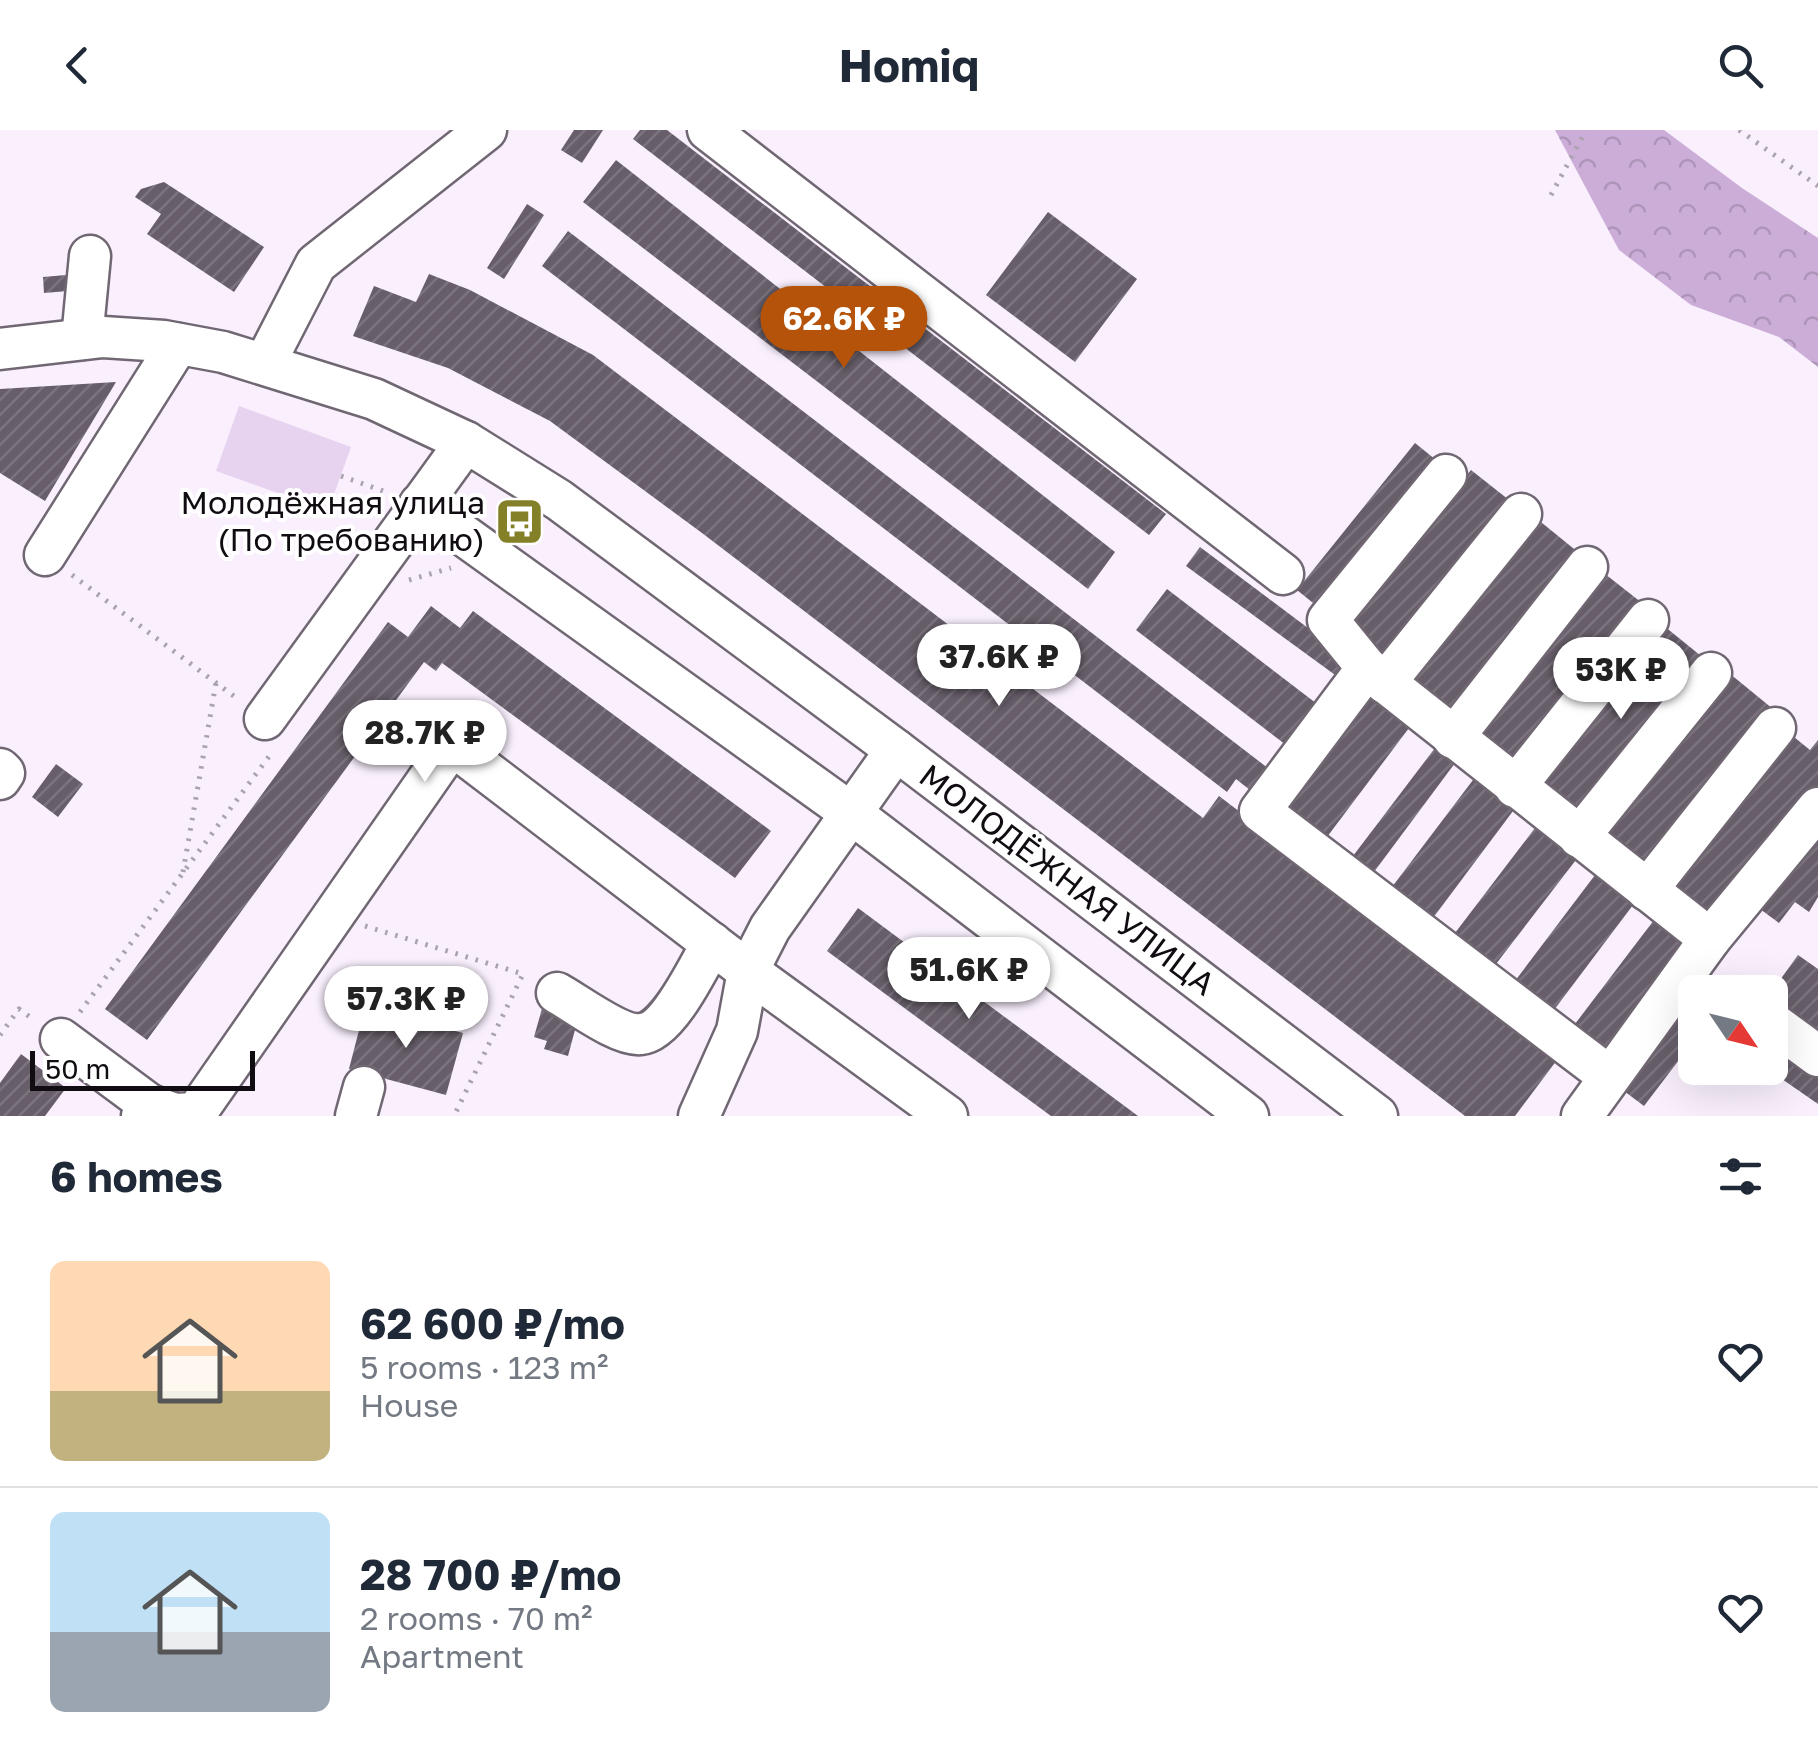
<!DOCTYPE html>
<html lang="en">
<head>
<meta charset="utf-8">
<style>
  :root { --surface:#fff; --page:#f6f6f7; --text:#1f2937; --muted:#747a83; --line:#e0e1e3; --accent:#b45309 }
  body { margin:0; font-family:"Golos Text",sans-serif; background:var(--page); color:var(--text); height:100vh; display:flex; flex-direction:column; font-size:38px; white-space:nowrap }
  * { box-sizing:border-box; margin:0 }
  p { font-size:32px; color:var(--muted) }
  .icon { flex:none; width:55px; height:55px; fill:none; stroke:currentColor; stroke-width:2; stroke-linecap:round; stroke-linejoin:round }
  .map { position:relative; height:986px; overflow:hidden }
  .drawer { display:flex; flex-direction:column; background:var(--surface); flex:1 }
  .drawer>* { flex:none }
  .needle { width:65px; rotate:125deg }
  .fabs { position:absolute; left:1678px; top:845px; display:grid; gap:20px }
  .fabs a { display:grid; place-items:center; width:110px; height:110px; border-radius:15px; background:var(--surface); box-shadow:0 10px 40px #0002; font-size:50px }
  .scale { position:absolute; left:30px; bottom:25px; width:225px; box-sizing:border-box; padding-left:10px; border:5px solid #100c11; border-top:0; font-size:28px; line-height:35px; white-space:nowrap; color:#100c11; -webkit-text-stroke:8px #fff; paint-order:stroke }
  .price { position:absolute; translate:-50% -85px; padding:0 22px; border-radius:35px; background:#fff; color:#222; font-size:32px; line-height:65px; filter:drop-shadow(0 2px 5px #0008) }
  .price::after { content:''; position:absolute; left:50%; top:60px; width:30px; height:22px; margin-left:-15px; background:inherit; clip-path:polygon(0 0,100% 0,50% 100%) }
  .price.active { background:var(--accent); color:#fff }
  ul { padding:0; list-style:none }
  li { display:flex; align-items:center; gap:30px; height:250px; padding:0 50px }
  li+li { border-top:2px solid var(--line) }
  li span { display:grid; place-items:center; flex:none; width:280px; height:200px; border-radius:15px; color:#555 }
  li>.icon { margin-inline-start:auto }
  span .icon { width:120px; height:120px; fill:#fffc; stroke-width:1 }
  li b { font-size:42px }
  h2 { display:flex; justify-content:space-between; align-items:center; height:120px; padding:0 50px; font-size:42px }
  header { display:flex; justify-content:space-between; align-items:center; height:130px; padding:0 50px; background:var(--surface); font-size:45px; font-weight:700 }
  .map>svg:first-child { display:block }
  .green { fill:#e7d2ef }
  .forest { fill:url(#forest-crowns) }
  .building { fill:url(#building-hatch) }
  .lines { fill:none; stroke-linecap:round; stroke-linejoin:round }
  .minor-casing { stroke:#706773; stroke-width:45 }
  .path { stroke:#aaa2ad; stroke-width:5; stroke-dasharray:2.5 8; stroke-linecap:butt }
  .minor { stroke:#fff; stroke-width:40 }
  .labels { text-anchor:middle; stroke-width:8; stroke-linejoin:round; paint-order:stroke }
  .poi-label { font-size:32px; fill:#100c11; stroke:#fff; text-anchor:end }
  .street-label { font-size:32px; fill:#100c11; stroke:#fff }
</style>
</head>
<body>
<header><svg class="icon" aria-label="back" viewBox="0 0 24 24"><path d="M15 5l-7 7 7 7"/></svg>Homiq<svg class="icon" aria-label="search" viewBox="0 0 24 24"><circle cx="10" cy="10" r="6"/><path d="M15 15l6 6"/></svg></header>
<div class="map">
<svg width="1818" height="986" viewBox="0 0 1818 986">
  <defs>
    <pattern id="forest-crowns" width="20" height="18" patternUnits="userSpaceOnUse" patternTransform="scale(2.5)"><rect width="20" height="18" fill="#ccadd8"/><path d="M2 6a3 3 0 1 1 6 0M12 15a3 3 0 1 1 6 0" fill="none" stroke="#ae94b8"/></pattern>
    <pattern id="building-hatch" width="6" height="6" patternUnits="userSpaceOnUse" patternTransform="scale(2.5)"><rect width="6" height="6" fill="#675e6a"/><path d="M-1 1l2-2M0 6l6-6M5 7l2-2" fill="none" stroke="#7b747e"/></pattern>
  </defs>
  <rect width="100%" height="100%" fill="#f9effd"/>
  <path class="green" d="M 239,276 L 351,317 L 328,381 L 216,341 Z"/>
  <path class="forest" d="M 1555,0 L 1664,0 L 1742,58 L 1818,108 L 1818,237 L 1779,207 L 1691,175 L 1619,120 Z"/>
  <g class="building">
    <path d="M 574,0 L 603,0 L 582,33 L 561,20 Z"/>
    <path d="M 640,0 L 667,0 L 1166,384 L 1149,405 L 633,9 Z"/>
    <path d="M 616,30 L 1115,422 L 1088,459 L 583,72 Z"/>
    <path d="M 164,52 L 264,117 L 234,162 L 147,104 L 161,84 L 135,67 L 141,59 Z"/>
    <path d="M 527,74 L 544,85 L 504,149 L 487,138 Z"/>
    <path d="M 1048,82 L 1137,149 L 1075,232 L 986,165 Z"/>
    <path d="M 568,101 L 1273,642 L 1255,664 L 1236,649 L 1227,662 L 542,136 Z"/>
    <path d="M 429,144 L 470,160 L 593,225 L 1203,688 L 1219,666 L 1560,926 L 1515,986 L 1465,986 L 702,403 L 550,291 L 448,238 L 353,206 L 374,156 L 416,172 Z"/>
    <path d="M 66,145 L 68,161 L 44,163 L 43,147 Z"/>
    <path d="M 116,252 L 45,371 L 0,343 L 0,259 Z"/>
    <path d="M 1415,313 L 1436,330 L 1318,477 L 1297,460 Z"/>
    <path d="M 1471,340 L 1509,370 L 1381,529 L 1343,498 Z"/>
    <path d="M 1536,388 L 1579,423 L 1449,584 L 1406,550 Z"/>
    <path d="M 1200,417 L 1332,516 L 1346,537 L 1342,550 L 1186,436 Z"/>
    <path d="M 1600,440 L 1642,473 L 1513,635 L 1471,602 Z"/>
    <path d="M 1167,459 L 1321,577 L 1290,618 L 1136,500 Z"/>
    <path d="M 431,476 L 460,498 L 473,481 L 771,701 L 735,748 L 442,533 L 436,541 L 424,532 L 147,910 L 105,879 L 388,492 L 408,507 Z"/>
    <path d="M 1664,496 L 1706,530 L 1578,688 L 1536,654 Z"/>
    <path d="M 1729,543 L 1773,579 L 1644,739 L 1600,703 Z"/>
    <path d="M 1368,560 L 1412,594 L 1327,707 L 1283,674 Z"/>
    <path d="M 1789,603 L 1810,620 L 1818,610 L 1818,656 L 1709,792 L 1665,757 Z"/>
    <path d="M 1438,614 L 1458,629 L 1374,742 L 1353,726 Z"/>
    <path d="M 56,634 L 83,654 L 58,687 L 32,667 Z"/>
    <path d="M 1476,646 L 1516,677 L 1433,788 L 1392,757 Z"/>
    <path d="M 1538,694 L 1579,726 L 1496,834 L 1455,803 Z"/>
    <path d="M 1818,703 L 1818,767 L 1809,782 L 1795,772 L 1779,793 L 1756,776 Z"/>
    <path d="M 1598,741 L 1636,771 L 1554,880 L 1515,851 Z"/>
    <path d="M 858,778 L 1138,986 L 1051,986 L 827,821 Z"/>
    <path d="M 1657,786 L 1695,816 L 1614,923 L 1575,894 Z"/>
    <path d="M 1798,825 L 1818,839 L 1818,907 L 1770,872 L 1770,864 Z"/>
    <path d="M 1706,846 L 1728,862 L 1695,862 L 1695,909 L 1644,976 L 1620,958 Z"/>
    <path d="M 543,875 L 579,885 L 568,926 L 544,919 L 547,911 L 534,907 Z"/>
    <path d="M 365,877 L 463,903 L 446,965 L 349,939 Z"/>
    <path d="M 1770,908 L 1818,941 L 1818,974 L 1766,938 L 1770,938 Z"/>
    <path d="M 21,924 L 66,958 L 45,986 L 0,986 L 0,953 Z"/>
  </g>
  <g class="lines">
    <defs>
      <g id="minor">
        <path d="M 708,0 L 1283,444"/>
        <path d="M 82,209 L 90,126"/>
        <path d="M 0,219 L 103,207 L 164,211 L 223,222 L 374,269 L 466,312 L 559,370 L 896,620 L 1377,986"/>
        <path d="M 265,233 L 316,134 L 486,0"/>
        <path d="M 420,374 L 851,683 L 1248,986"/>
        <path d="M 45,425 L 178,214"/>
        <path d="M 1367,538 L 1328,490 L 1446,345"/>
        <path d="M 1385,553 L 1521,384"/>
        <path d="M 265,589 L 466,312"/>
        <path d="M 1453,608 L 1587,437"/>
        <path d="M 0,639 L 4,643 L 0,649"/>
        <path d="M 1515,657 L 1648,490"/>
        <path d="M 1579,707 L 1711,543"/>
        <path d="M 1647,760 L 1775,598"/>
        <path d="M 1710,809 L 1818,678"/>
        <path d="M 557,863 C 577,874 620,907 641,904 C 668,902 699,836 712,813"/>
        <path d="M 1770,891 L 1818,926"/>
        <path d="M 61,909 L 150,975"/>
        <path d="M 142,986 L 150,975 L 175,984 L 196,983 L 452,615 L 748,841 L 947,986"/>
        <path d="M 356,986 L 364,957"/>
        <path d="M 699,986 L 737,901 L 748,841 L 770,798 L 896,620"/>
        <path d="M 1582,986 L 1710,809 L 1367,538 L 1260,681 L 1610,947"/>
      </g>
    </defs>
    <use href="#minor" class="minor-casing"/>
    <g class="path">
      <path d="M 1739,0 L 1818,56"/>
      <path d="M 1551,65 L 1586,0"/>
      <path d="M 341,346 L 389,363"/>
      <path d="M 72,445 L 239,570"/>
      <path d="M 409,450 L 451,438"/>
      <path d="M 183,742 L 216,553"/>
      <path d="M 365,796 L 523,844 L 454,986"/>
      <path d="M 80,882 L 273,621"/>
      <path d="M 0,905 L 19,879 L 34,890"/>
    </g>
    <use href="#minor" class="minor"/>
  </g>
  <defs>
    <symbol id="bus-square" viewBox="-11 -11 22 22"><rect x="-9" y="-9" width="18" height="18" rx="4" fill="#848028" stroke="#fff"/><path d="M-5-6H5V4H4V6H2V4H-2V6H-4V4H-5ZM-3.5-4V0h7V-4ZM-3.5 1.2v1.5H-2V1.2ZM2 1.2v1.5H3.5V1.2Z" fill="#fff"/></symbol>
  </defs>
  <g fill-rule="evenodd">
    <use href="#bus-square" x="492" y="364" width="55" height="55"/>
  </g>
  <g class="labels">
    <g class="poi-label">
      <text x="485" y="384">Молодёжная улица<tspan x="485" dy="37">(По требованию)</tspan></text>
    </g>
    <g class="street-label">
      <text transform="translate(1067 750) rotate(37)" y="11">МОЛОДЁЖНАЯ УЛИЦА</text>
    </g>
  </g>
</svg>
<div class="fabs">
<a><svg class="needle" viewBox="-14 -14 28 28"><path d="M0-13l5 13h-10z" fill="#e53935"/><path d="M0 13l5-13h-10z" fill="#747a83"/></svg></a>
</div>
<div class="scale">50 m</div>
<b class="price active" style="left:844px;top:241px">62.6K ₽</b>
<b class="price" style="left:999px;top:579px">37.6K ₽</b>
<b class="price" style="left:1621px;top:592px">53K ₽</b>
<b class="price" style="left:425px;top:655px">28.7K ₽</b>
<b class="price" style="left:969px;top:892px">51.6K ₽</b>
<b class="price" style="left:406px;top:921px">57.3K ₽</b>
</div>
<section class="drawer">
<h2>6 homes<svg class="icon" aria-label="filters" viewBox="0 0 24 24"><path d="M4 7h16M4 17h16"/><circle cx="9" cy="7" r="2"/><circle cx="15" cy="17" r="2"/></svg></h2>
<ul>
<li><span style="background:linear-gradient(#ffd9b3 65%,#c2b280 0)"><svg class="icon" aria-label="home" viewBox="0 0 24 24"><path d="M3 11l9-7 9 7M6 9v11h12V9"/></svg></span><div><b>62 600 ₽/mo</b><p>5 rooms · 123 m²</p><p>House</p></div><svg class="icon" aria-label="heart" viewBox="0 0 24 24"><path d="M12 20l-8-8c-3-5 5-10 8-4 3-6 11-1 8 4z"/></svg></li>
<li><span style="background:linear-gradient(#bfe0f5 60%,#9aa5b1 0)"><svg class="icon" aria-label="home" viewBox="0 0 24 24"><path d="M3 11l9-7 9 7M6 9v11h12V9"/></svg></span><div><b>28 700 ₽/mo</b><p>2 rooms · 70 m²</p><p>Apartment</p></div><svg class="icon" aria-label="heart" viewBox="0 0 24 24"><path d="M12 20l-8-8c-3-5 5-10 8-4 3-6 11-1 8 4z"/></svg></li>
</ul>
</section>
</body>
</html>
